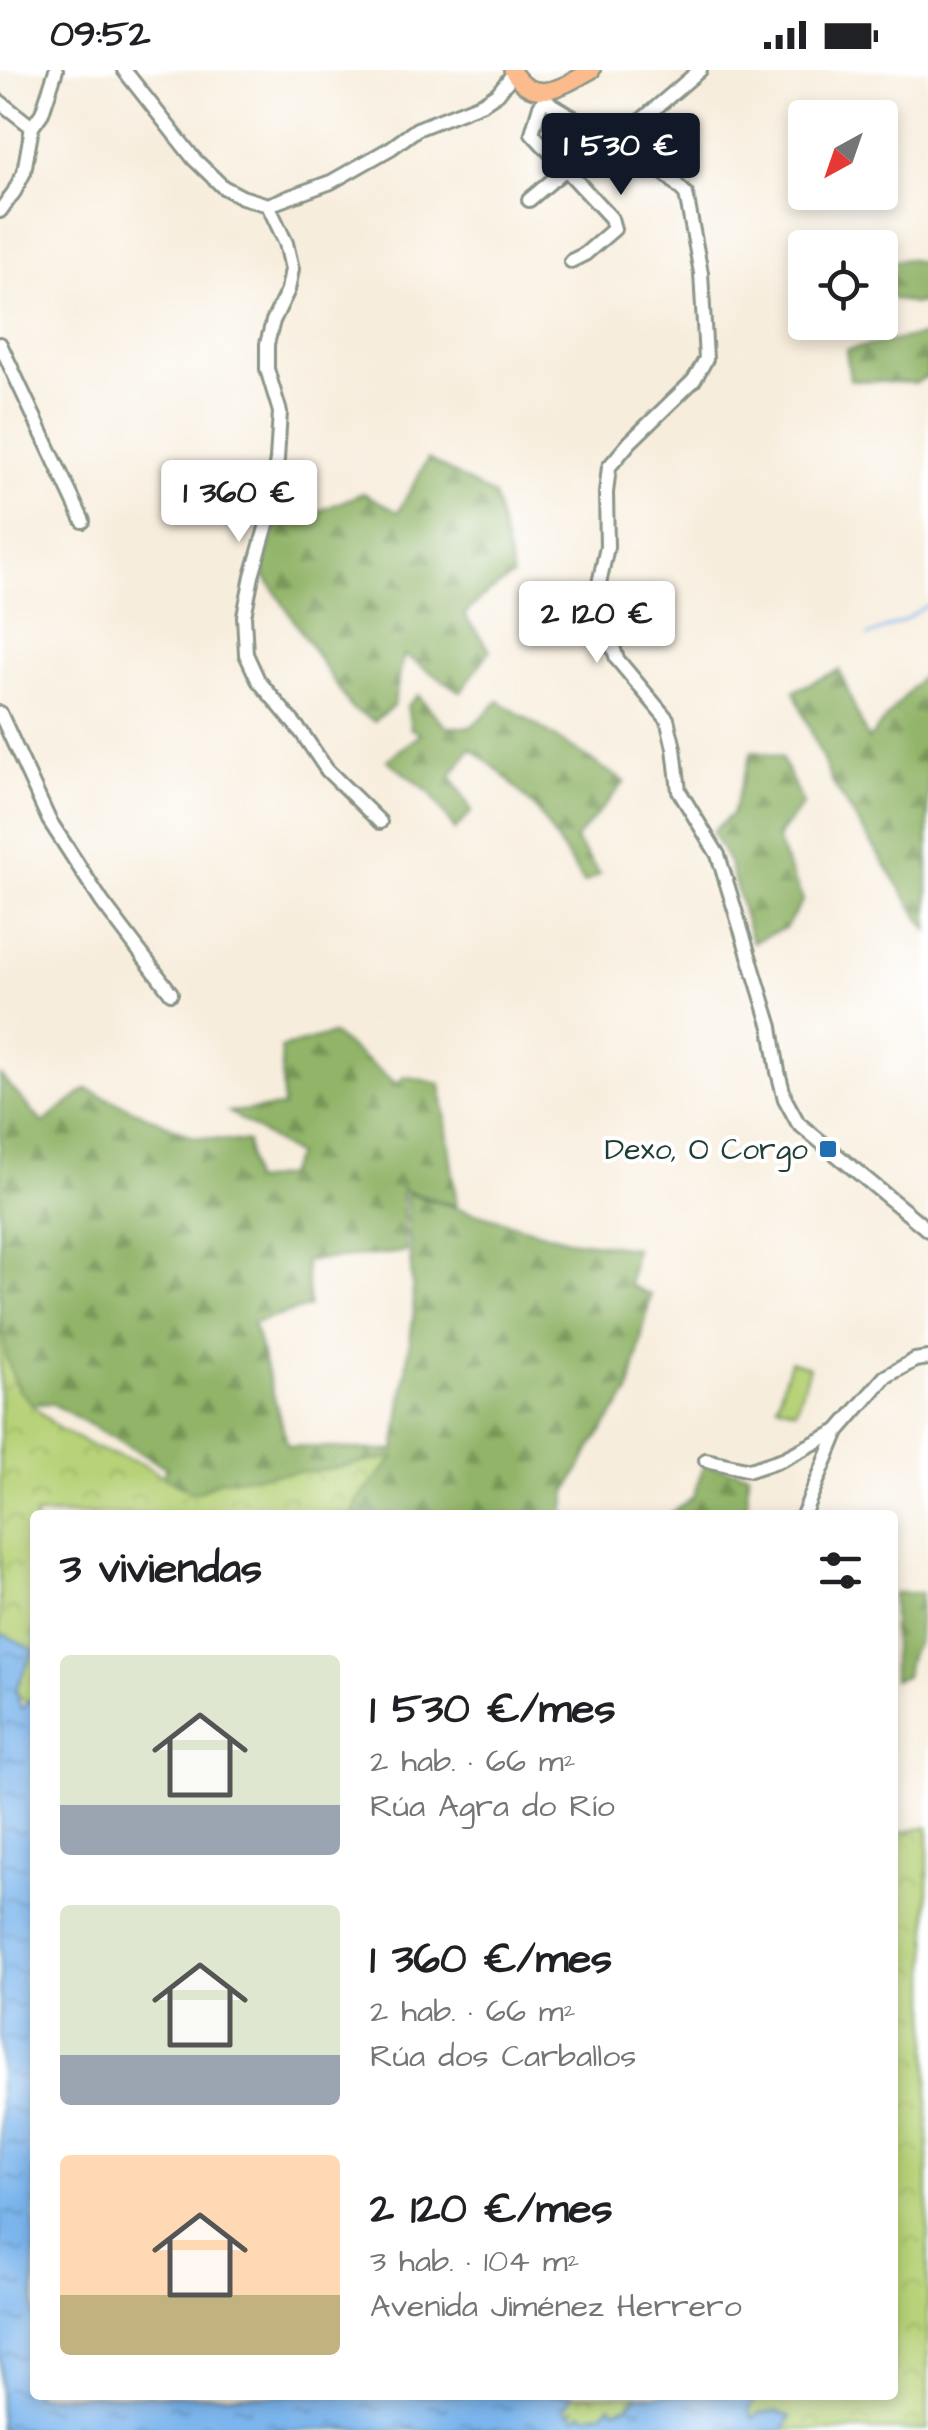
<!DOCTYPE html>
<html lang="es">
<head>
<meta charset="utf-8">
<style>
  :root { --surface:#fff; --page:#f6f6f6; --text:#202124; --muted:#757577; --accent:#111827 }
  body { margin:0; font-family:"Architects Daughter",sans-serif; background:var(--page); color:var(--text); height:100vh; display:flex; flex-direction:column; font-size:38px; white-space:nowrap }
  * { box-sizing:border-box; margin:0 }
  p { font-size:32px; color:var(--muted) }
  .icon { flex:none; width:55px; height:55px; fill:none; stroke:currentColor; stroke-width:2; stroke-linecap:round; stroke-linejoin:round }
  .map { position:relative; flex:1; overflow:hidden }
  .side { position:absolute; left:30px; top:1440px; width:868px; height:890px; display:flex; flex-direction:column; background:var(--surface); border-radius:10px; box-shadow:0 5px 15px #0003 }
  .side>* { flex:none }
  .needle { width:65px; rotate:220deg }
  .tools { position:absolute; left:788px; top:30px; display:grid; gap:20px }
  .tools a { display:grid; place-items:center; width:110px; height:110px; border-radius:10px; background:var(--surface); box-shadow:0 5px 15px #0003; font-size:50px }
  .price { position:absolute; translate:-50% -85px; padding:0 22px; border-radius:10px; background:#fff; color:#222; font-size:32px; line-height:65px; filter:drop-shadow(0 2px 5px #0008) }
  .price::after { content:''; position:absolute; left:50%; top:60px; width:30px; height:22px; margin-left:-15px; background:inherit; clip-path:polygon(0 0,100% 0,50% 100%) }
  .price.on { background:var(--accent); color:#fff }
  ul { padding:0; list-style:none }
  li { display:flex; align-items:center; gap:30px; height:250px; padding:0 30px }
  li span { display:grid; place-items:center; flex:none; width:280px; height:200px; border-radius:10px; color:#555 }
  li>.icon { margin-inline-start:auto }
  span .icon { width:120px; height:120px; fill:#fffc; stroke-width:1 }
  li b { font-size:42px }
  h2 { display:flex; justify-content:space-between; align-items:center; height:120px; padding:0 30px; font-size:42px }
  .status { display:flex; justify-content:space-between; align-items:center; height:70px; padding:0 50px; background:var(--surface); direction:ltr }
  .status svg { height:28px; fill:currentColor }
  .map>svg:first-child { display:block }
  .forest { fill:url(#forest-firs); stroke:#58784e; stroke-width:2.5 }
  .park { fill:url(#park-crowns); stroke:#6b8856; stroke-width:2.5 }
  .pitch { fill:#b7d278; stroke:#6b8856; stroke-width:2.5 }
  .water { fill:url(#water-ripples); stroke:#4e7990; stroke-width:2.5 }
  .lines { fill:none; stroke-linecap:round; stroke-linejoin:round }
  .stream { stroke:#7cb5ed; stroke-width:2.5 }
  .minor-casing { stroke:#8b9588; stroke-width:18 }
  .major-casing { stroke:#8b9588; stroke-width:20 }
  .minor { stroke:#fff; stroke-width:12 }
  .major { stroke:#fbbb8c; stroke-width:15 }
  .poi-dot { fill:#1f6fb2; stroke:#fff; stroke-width:4 }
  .labels { text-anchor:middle; stroke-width:8; stroke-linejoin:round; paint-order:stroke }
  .poi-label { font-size:30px; fill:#1f3d34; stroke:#fff; text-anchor:end }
</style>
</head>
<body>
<div class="status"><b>09:52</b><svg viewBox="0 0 49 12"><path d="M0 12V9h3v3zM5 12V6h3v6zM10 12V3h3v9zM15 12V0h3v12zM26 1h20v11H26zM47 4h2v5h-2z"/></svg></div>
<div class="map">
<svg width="928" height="2360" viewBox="0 0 928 2360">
  <defs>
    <pattern id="forest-firs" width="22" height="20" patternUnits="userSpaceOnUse" patternTransform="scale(2.5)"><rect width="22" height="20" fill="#91b468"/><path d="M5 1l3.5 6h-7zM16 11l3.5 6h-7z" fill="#769456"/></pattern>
    <pattern id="park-crowns" width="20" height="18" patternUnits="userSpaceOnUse" patternTransform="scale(2.5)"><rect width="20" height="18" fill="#b7d278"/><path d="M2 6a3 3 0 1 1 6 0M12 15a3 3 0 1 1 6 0" fill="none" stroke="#9db568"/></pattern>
    <pattern id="water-ripples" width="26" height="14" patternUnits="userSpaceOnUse" patternTransform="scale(2.5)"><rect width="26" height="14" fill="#7cb5ed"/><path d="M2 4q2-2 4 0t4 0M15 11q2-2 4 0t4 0" fill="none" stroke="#6594c1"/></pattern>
  </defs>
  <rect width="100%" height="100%" fill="#fff"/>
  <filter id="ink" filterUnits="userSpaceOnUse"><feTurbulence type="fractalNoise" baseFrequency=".01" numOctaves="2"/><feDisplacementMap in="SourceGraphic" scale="20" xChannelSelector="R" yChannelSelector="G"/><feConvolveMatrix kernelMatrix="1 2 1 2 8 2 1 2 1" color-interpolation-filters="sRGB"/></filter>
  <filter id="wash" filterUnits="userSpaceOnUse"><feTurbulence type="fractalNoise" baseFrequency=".0048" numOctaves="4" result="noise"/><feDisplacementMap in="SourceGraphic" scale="40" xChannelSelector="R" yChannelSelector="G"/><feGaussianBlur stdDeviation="2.25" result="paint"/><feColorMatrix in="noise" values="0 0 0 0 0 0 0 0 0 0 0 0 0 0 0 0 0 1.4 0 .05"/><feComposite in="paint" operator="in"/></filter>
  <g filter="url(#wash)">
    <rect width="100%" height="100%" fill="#f7eddc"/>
    <g class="forest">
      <path d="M 907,189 L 928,194 L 928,231 L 913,234 L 880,225 L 880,194 Z"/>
      <path d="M 928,264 L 928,306 L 915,313 L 850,310 L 846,280 Z"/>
      <path d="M 428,389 L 494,426 L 513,506 L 481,528 L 464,545 L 490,580 L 461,622 L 404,585 L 393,636 L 374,651 L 352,639 L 261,500 L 280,431 L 303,448 L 363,423 L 398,442 Z"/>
      <path d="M 928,599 L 928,861 L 832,712 L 794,621 L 839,600 L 868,670 Z"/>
      <path d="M 418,625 L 446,657 L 471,657 L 499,631 L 625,712 L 575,770 L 600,804 L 584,813 L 537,740 L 498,700 L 471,678 L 451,706 L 472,741 L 455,760 L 430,723 L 387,690 L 421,664 L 411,659 L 407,636 Z"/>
      <path d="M 752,681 L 781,687 L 803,734 L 777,768 L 783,786 L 803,830 L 785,858 L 752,872 L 729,793 L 712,762 L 732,744 Z"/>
      <path d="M 332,964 L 397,1014 L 405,1006 L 441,1014 L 457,1136 L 402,1120 L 406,1182 L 305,1191 L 309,1237 L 253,1253 L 288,1376 L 395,1381 L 414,1242 L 406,1123 L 568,1170 L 635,1178 L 629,1215 L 651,1225 L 629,1323 L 593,1374 L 567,1422 L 564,1445 L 144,1445 L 167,1398 L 51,1333 L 0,1337 L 0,1005 L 43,1053 L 87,1019 L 194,1067 L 247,1072 L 252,1112 L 286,1105 L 296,1085 L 229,1042 L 283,1037 L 281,978 Z"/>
      <path d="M 704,1395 L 748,1403 L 747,1445 L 668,1445 L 693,1427 Z"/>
      <path d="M 893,1523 L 921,1523 L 918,1571 L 911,1583 L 905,1606 L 893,1610 Z"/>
    </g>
    <g class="park">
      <path d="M 0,1242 L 6,1287 L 17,1318 L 37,1339 L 59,1359 L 102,1381 L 142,1394 L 191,1422 L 199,1422 L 220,1410 L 328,1399 L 394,1387 L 357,1432 L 354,1445 L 35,1445 L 35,1634 C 13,1632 8,1606 0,1587 Z"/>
      <path d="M 928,1757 L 928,2360 L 734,2360 L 716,2325 L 892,2325 L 893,1764 Z"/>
      <path d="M 546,2325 L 647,2325 L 619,2346 L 577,2357 Z"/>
    </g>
    <path class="pitch" d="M 790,1291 L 809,1297 L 796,1340 L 777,1334 Z"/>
    <path class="water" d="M 4,1564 L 34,1580 L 16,1619 L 21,1639 L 35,1625 L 35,2325 L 573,2325 L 563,2340 L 566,2343 L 573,2339 L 571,2346 L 576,2348 L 581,2343 L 587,2346 L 603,2342 L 610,2335 L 615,2340 L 627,2337 L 639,2325 L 754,2325 L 754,2331 L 749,2338 L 751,2348 L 755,2347 L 758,2344 L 777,2341 L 790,2347 L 784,2360 L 0,2360 L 0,1567 Z"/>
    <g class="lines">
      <path class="stream" d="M 868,566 L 901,552 L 928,535"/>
    </g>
  </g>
  <g filter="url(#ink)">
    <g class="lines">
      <defs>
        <g id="minor">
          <path d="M 124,0 L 194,89 L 223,117 L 242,127 L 268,135 L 331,112 L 391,78 L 417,59 L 483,33 L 498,23 L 513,4"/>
          <path d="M 543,21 L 546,29 L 552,35 L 649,92 L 669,107 L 686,124 L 701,203 L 706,289 L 694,310 L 630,372 L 609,397 L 606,423 L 607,477 L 598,518 L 603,546 L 617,589 L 667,649 L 674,678 L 679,721 L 718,785 L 771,957 L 778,1002 L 785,1029 L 798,1053 L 928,1160"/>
          <path d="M 546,29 L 540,36 L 532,63 L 611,148 L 614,159 L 585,184 L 571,191"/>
          <path d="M 0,32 L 32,57"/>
          <path d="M 644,48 L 700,0"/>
          <path d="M 529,130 L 566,99"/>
          <path d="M 268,135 L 286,173 L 292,199 L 288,220 L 273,251 L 267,274 L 267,299 L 280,342 L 277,389 L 268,451 L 252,506 L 244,546 L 246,584 L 258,610 L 302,663 L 327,700 L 380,752"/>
          <path d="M 0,141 L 14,122 L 24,102 L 32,57 L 42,43 L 56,0"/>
          <path d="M 0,274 L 83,451"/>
          <path d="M 0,643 L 49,750 L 102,832 L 171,923"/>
          <path d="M 706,1390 L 750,1400 L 783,1389 L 838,1361 L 885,1307 L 915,1290 L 928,1288"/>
          <path d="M 803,1445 L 838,1361"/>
        </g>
        <path id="major" d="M 512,0 C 533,37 564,16 592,0"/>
      </defs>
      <use href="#minor" class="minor-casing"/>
      <use href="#major" class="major-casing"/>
      <use href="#minor" class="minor"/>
      <use href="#major" class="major"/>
    </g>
  </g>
  <rect class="poi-dot" x="818" y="1069" width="20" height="20" rx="5"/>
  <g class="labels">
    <g class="poi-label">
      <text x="808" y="1089">Dexo, O Corgo</text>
    </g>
  </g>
</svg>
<div class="tools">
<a><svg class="needle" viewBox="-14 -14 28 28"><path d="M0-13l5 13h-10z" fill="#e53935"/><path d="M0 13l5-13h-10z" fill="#757577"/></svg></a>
<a><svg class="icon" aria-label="locate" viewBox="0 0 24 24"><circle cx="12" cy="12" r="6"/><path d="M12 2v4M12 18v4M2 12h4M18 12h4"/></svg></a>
</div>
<b class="price on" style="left:621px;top:128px">1 530 €</b>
<b class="price" style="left:239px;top:475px">1 360 €</b>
<b class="price" style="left:597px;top:596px">2 120 €</b>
<section class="side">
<h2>3 viviendas<svg class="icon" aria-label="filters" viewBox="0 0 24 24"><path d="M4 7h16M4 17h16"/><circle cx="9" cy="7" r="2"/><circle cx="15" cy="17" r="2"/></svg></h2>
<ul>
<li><span style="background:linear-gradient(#dfe7d0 75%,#9aa5b1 0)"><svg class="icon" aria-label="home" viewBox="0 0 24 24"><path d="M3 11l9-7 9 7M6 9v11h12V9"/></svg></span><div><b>1 530 €/mes</b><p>2 hab. · 66 m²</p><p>Rúa Agra do Río</p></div></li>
<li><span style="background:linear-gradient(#dfe7d0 75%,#9aa5b1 0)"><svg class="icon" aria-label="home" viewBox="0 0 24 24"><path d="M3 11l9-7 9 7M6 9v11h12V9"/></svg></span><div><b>1 360 €/mes</b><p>2 hab. · 66 m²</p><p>Rúa dos Carballos</p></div></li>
<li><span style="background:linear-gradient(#ffd9b3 70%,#c2b280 0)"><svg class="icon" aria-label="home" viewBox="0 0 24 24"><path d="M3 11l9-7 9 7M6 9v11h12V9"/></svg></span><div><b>2 120 €/mes</b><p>3 hab. · 104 m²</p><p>Avenida Jiménez Herrero</p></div></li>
</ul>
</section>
</div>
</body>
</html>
